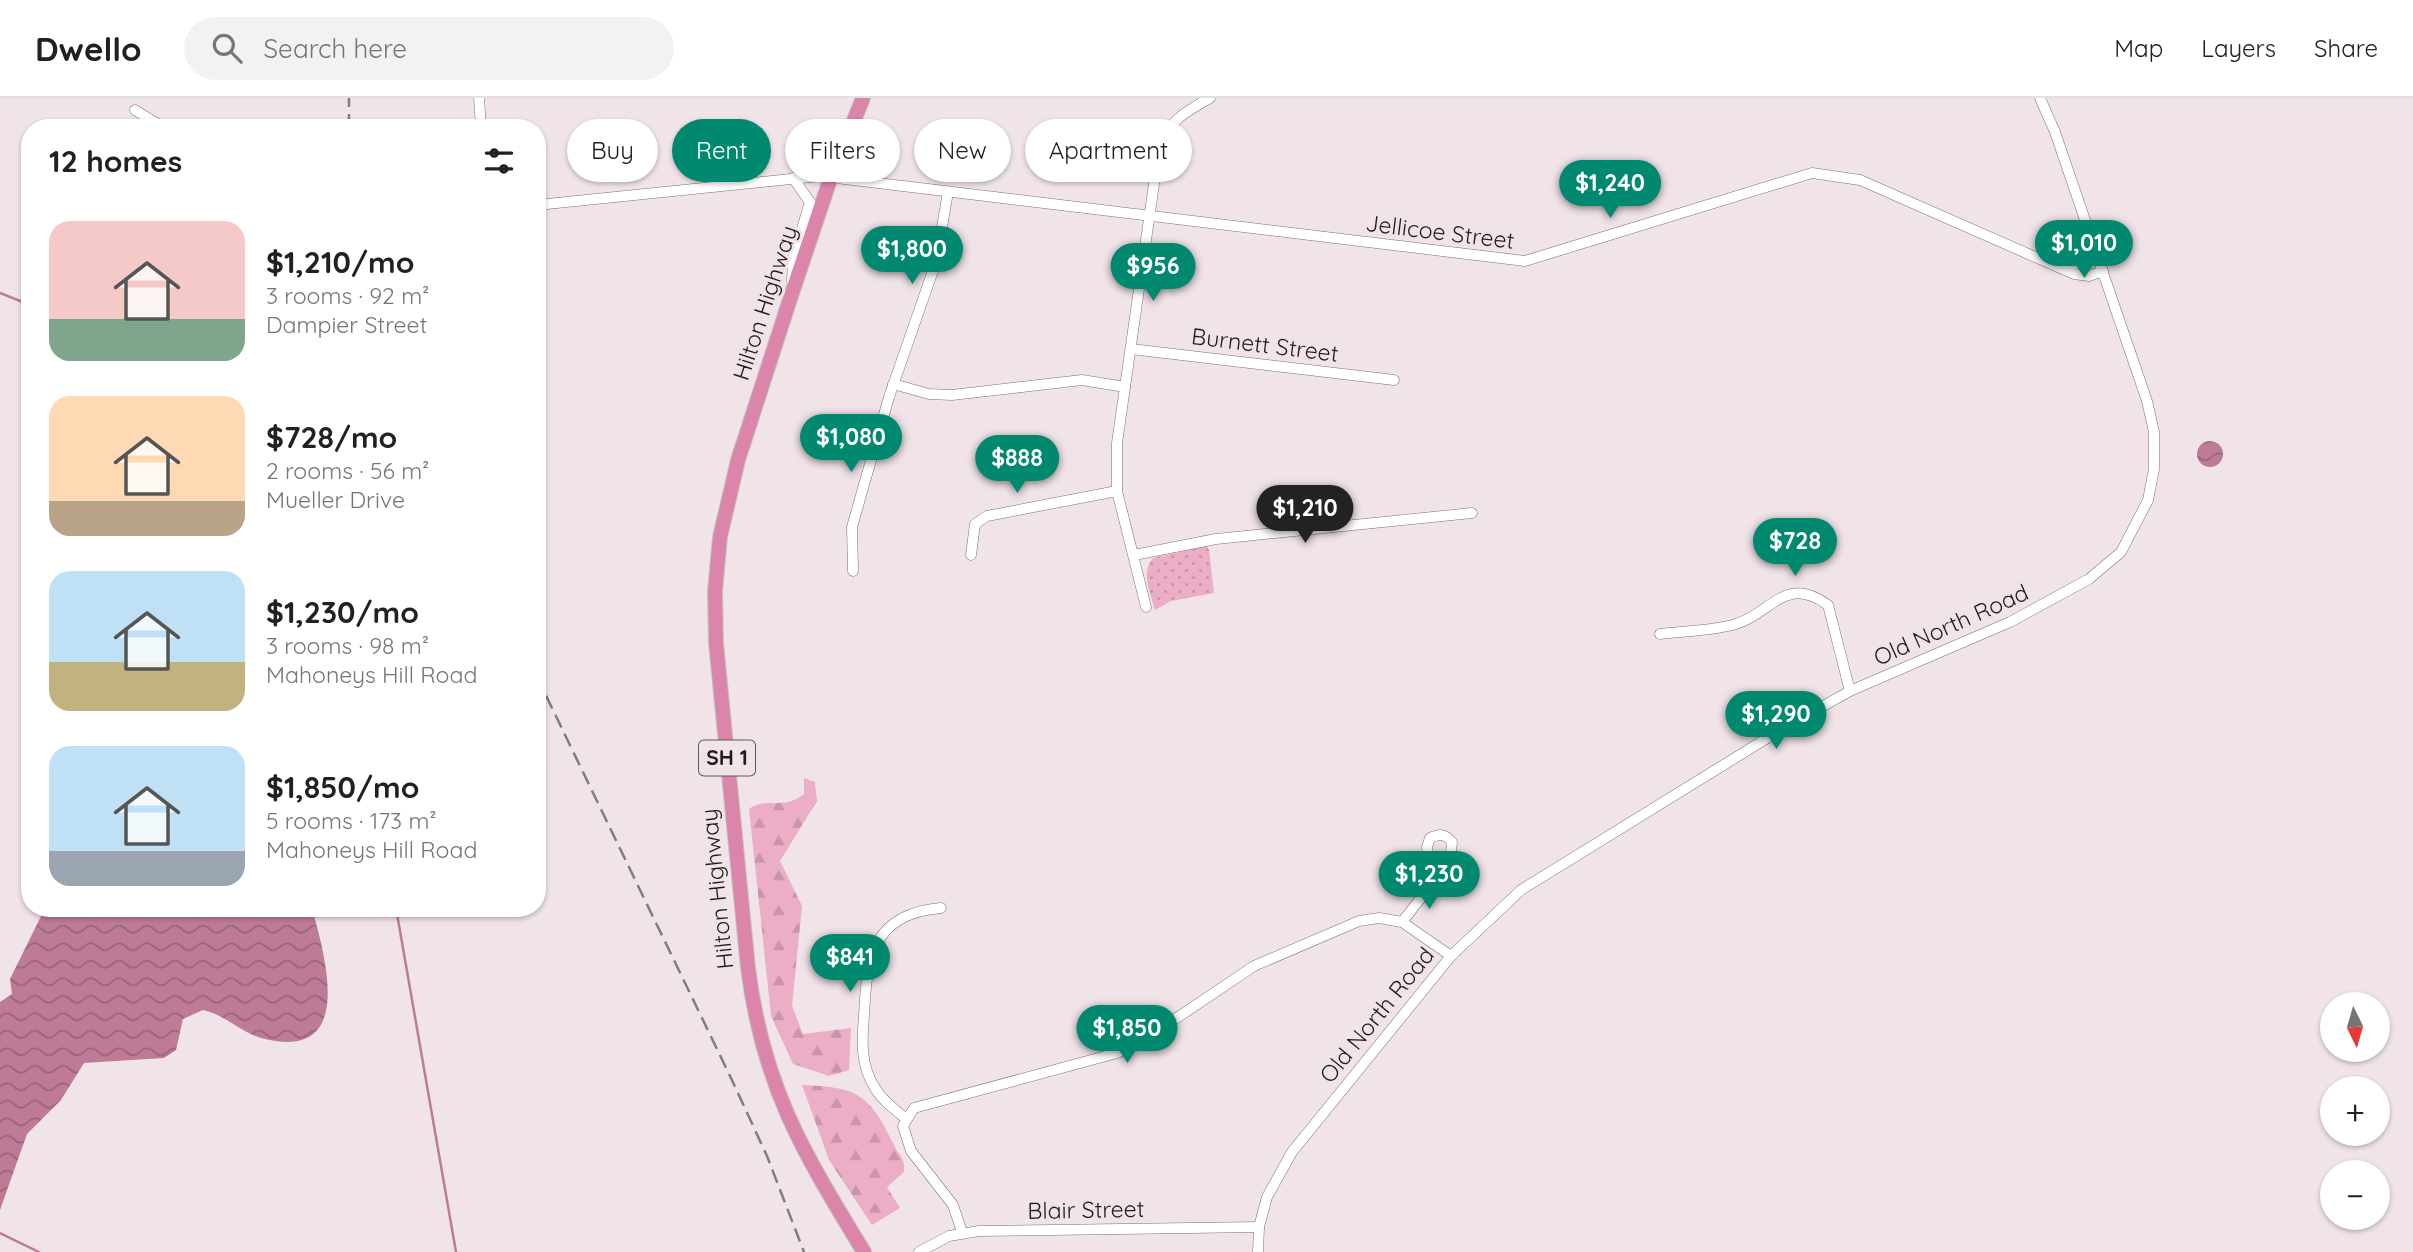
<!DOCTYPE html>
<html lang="en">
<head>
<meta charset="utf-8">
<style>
  :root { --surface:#fff; --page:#f2f2f2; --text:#202124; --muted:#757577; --line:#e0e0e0; --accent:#01896f }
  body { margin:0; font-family:Quicksand,sans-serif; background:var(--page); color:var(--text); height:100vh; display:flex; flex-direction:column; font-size:26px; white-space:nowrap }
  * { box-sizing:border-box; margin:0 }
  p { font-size:23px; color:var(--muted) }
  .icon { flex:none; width:38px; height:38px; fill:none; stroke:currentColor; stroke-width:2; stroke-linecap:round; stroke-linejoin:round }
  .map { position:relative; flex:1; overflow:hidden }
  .details { position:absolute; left:21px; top:21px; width:525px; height:798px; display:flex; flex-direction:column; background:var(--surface); border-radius:28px; box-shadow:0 2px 5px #0004 }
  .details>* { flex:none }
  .hud { position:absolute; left:567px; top:21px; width:665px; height:63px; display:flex; gap:14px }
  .needle { width:46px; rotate:175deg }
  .buttons { position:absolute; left:2320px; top:894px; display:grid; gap:14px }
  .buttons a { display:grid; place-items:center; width:70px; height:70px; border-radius:50%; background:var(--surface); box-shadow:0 2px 5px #0004; font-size:35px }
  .price { position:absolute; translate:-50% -60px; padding:0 16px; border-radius:24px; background:var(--accent); color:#fff; font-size:23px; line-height:46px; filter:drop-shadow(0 2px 4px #0008) }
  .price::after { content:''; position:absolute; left:50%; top:42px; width:21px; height:16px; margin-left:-10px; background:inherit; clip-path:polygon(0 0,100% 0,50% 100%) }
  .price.on { background:#222; color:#fff }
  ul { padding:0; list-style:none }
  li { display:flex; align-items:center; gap:21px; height:175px; padding:0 28px }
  li span { display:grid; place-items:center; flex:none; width:196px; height:140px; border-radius:21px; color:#555 }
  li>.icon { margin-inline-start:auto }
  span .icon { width:84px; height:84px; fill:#fffc; stroke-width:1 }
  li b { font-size:30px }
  h2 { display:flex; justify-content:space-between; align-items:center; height:84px; padding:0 28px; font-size:30px }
  .pill { padding:0 24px; border-radius:32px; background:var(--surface); box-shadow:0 2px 5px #0004; font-size:24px; line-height:63px }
  .pill.on { background:var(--accent); color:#fff }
  header { display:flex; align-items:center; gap:42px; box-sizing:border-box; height:98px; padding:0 35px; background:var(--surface); border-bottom:2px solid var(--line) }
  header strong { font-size:33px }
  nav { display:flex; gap:38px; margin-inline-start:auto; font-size:24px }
  .search { width:490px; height:63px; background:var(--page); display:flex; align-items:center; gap:18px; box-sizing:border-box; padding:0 24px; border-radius:38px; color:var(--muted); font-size:26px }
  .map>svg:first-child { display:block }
  .forest { fill:url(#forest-firs) }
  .park { fill:url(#park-dots) }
  .water { fill:url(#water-waves) }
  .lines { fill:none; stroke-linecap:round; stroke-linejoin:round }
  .stream { stroke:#be7b98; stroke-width:2.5 }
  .minor-casing { stroke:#7a7074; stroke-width:11 }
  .highway-casing { stroke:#c5c4c5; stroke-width:16 }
  .minor { stroke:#fff; stroke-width:10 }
  .highway { stroke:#db85aa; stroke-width:14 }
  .rail { stroke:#847c7f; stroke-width:2.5; stroke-dasharray:14 7; stroke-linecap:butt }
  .labels { text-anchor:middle; stroke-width:6; stroke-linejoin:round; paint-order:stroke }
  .shield { fill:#f1e4e9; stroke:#5f595c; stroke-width:2 }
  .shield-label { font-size:21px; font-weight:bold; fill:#211d1f }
  .street-label { font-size:23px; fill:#211d1f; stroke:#f1e4e9 }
</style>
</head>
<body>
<header>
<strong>Dwello</strong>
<div class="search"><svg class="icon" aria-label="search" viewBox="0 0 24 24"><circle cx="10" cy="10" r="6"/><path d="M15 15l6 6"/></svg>Search here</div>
<nav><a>Map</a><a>Layers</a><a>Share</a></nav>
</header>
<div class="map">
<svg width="2413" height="1154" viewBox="0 0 2413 1154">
  <defs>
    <pattern id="forest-firs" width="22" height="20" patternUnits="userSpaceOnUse" patternTransform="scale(1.75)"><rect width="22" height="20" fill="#ebaec6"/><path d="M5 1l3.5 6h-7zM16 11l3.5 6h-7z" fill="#c995aa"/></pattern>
    <pattern id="park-dots" width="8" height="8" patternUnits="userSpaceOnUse" patternTransform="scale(1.75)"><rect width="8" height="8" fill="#ebaec6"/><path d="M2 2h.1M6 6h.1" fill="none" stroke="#c995aa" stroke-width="1.8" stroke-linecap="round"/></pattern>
    <pattern id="water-waves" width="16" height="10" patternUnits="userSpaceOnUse" patternTransform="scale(1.75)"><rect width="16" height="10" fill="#be7b98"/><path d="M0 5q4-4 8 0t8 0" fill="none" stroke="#9a647b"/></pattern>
  </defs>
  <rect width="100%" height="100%" fill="#f1e4e9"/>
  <g class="forest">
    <path d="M 804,680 L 815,684 L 817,703 L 780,763 L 802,808 L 792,908 L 803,936 L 851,930 L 849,972 L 829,978 L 793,966 L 771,918 L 749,711 C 766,698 783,713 804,696 Z"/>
    <path d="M 802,987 C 856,989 869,995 893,1045 C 898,1057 906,1061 904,1074 L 887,1089 L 900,1110 L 872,1127 L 829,1062 Z"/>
  </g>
  <path class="park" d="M 1206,448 L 1209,452 L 1214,495 L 1171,503 L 1155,512 C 1151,496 1140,474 1153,460 Z"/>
  <g class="water">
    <circle cx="2210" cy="356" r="13"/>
    <path d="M 45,810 L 312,810 C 325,858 356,963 265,941 C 242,936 226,917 203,912 L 183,921 L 176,952 L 164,960 L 84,965 L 61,1002 L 27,1036 L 0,1112 L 0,904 L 12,896 L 10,881 Z"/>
  </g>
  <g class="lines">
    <g class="stream">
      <path d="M 0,195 L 30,207"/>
      <path d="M 396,810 L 456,1154"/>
      <path d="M 0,1135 L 39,1154"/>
    </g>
    <defs>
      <g id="minor">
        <path d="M 479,0 L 481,30"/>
        <path d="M 135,12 L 164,30"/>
        <path d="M 847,43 L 851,66 L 868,83"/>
        <path d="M 537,107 L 820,78 L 1525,163 L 1812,75 L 1860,82 L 2074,176 L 2089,178 L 2103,173"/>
        <path d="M 2062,168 L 2081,166 L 2098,160"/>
        <path d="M 792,183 L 793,161 L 810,104 L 793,80"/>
        <path d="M 1131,251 L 1394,282"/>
        <path d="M 893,286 L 929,296 L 952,297 L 1082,282 L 1125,289"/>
        <path d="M 971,457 L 975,426 L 987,418 L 1117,393"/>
        <path d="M 1134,457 L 1216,441 L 1472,415"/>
        <path d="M 853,473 L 852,429 L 889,299 L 936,164 L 948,94"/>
        <path d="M 1146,509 L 1117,393 L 1117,345 L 1159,51 C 1168,23 1185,14 1210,0"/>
        <path d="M 1660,536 C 1684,533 1712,533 1736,526 C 1772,515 1785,476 1828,507 L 1850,593"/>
        <path d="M 1402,824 L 1450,763 L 1452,744 C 1445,736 1440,735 1430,740 L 1427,749 L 1432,786"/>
        <path d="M 905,1020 C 894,1011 882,1002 875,990 C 860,967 862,942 864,917 C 867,859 872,816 941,810"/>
        <path d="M 962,1134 L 953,1107 L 911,1053 L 903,1028 L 914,1010 L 1117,955 L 1150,938 L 1254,868 L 1359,823 L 1379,820 L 1402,824 L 1451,858"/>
        <path d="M 919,1154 L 949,1138 L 979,1133 L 1259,1129"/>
        <path d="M 1258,1154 L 1259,1129 L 1267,1099 L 1292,1054 L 1451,858 L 1521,792 L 1777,634 L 1850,593 L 2010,524 L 2089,481 L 2121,454 L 2148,402 L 2154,371 L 2154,334 L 2147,303 L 2098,160 L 2055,34 L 2040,0"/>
      </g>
      <path id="highway" d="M 863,0 L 831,79 L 792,195 L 738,362 L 720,439 L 715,493 L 716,545 L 748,870 C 763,989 803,1054 864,1154"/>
    </defs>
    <use href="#minor" class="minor-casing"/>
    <use href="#highway" class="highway-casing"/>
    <use href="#minor" class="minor"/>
    <use href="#highway" class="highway"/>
    <g class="rail">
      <path d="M 349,30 L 349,0"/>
      <path d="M 537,579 L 731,980 L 767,1058 L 804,1154"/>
    </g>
  </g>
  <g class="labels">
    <rect class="shield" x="699" y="642.5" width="56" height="35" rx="5"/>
    <g class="shield-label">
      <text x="727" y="667">SH 1</text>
    </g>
    <g class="street-label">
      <text transform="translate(1440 134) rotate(7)" y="8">Jellicoe Street</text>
      <text transform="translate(765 205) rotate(-72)" y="8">Hilton Highway</text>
      <text transform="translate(1265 247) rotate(7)" y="8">Burnett Street</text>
      <text transform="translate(1951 527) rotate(-24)" y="8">Old North Road</text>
      <text transform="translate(717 791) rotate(-96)" y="8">Hilton Highway</text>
      <text transform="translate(1377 917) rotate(-51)" y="8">Old North Road</text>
      <text transform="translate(1086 1112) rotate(-1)" y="8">Blair Street</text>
    </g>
  </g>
</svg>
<div class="buttons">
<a><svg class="needle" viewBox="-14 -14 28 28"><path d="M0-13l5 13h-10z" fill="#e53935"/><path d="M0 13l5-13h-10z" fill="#757577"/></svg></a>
<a>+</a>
<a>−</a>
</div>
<b class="price" style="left:1610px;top:122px">$1,240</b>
<b class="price" style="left:2084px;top:182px">$1,010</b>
<b class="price" style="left:912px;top:188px">$1,800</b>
<b class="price" style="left:1153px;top:205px">$956</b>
<b class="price" style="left:851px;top:376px">$1,080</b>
<b class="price" style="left:1017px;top:397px">$888</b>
<b class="price on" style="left:1305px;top:447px">$1,210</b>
<b class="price" style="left:1795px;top:480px">$728</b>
<b class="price" style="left:1776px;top:653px">$1,290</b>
<b class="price" style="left:1429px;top:813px">$1,230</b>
<b class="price" style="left:850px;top:896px">$841</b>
<b class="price" style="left:1127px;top:967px">$1,850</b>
<div class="hud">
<a class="pill">Buy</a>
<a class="pill on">Rent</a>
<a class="pill">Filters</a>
<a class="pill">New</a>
<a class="pill">Apartment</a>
</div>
<section class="details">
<h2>12 homes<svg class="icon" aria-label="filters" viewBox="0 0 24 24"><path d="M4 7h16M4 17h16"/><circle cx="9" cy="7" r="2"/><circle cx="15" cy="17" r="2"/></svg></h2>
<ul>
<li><span style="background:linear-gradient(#f6c9c9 70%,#7fa58c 0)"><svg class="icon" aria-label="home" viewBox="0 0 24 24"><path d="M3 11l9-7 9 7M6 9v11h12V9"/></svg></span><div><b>$1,210/mo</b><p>3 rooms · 92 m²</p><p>Dampier Street</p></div></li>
<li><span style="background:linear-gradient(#ffd9b3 75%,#b9a48a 0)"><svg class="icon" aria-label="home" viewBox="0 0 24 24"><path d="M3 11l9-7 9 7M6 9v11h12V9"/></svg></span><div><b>$728/mo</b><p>2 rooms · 56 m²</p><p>Mueller Drive</p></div></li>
<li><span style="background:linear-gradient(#bfe0f5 65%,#c2b280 0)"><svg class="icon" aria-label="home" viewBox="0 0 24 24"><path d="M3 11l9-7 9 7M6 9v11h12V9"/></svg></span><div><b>$1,230/mo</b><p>3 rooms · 98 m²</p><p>Mahoneys Hill Road</p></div></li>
<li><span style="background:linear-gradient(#bfe0f5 75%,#9aa5b1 0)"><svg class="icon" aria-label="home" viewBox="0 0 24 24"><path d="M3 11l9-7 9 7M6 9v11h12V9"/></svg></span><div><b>$1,850/mo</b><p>5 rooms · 173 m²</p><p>Mahoneys Hill Road</p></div></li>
</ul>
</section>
</div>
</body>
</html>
